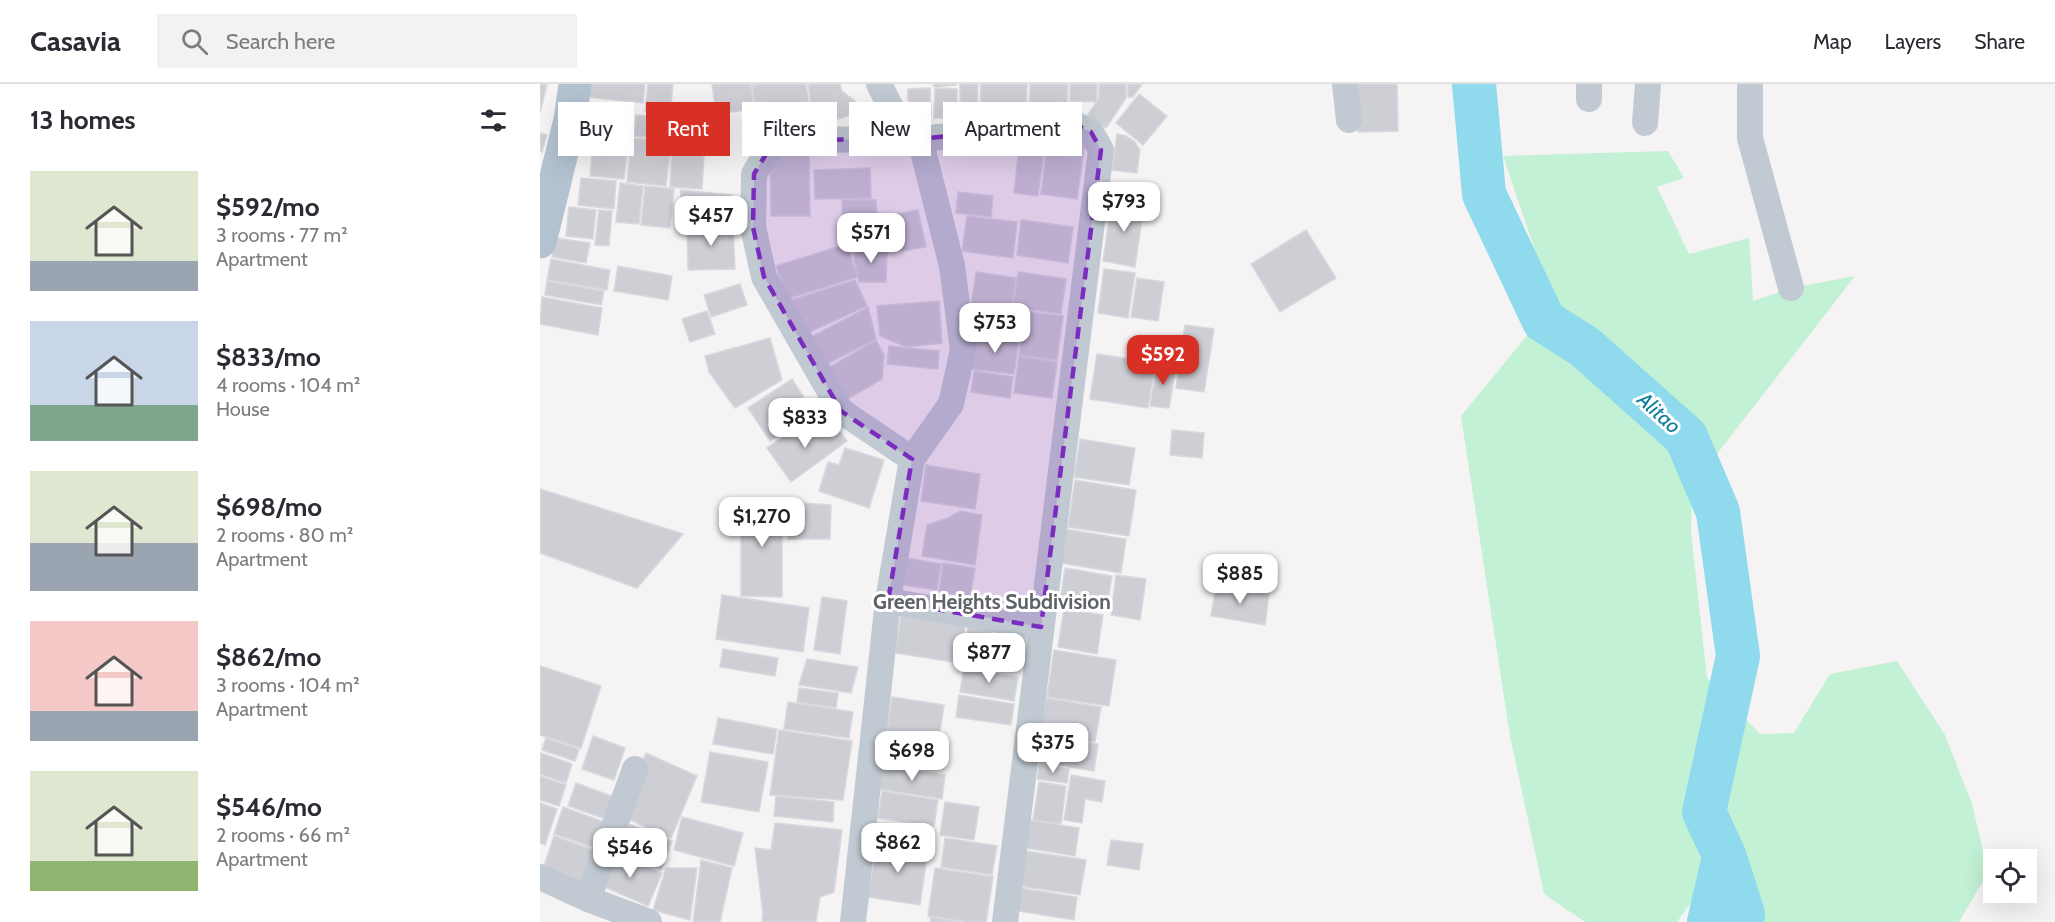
<!DOCTYPE html>
<html lang="en">
<head>
<meta charset="utf-8">
<style>
  :root { --surface:#fff; --page:#f2f2f3; --text:#2b2b33; --muted:#7c7c81; --line:#e1e1e2; --accent:#d93025 }
  body { margin:0; font-family:Cabin,sans-serif; background:var(--page); color:var(--text); height:100vh; display:flex; flex-direction:column; font-size:22px; white-space:nowrap }
  * { box-sizing:border-box; margin:0 }
  p { font-size:20px; color:var(--muted) }
  .icon { flex:none; width:33px; height:33px; fill:none; stroke:currentColor; stroke-width:2; stroke-linecap:round; stroke-linejoin:round }
  .map { position:relative; flex:1; overflow:hidden }
  .sheet { display:flex; flex-direction:column; background:var(--surface); width:540px }
  .sheet>* { flex:none }
  .banner { position:absolute; left:18px; top:18px; width:570px; height:54px; display:flex; gap:12px }
  .fabs { position:absolute; left:1443px; top:765px; display:grid; gap:12px }
  .fabs a { display:grid; place-items:center; width:54px; height:54px; border-radius:0px; background:var(--surface); box-shadow:0 6px 24px #0002; font-size:30px }
  .price { position:absolute; translate:-50% -51px; padding:0 14px; border-radius:12px; background:#fff; color:#222; font-size:20px; line-height:39px; filter:drop-shadow(0 2px 3px #0008) }
  .price::after { content:''; position:absolute; left:50%; top:36px; width:18px; height:14px; margin-left:-9px; background:inherit; clip-path:polygon(0 0,100% 0,50% 100%) }
  .price.selected { background:var(--accent); color:#fff }
  ul { padding:0; list-style:none }
  li { display:flex; align-items:center; gap:18px; height:150px; padding:0 30px }
  li span { display:grid; place-items:center; flex:none; width:168px; height:120px; border-radius:0px; color:#555 }
  li>.icon { margin-inline-start:auto }
  span .icon { width:72px; height:72px; fill:#fffc; stroke-width:1 }
  li b { font-size:26px }
  h2 { display:flex; justify-content:space-between; align-items:center; height:72px; padding:0 30px; font-size:26px }
  .pill { padding:0 21px; border-radius:0px; background:var(--surface); box-shadow:0 6px 24px #0002; font-size:21px; line-height:54px }
  .pill.selected { background:var(--accent); color:#fff }
  header { display:flex; align-items:center; gap:36px; box-sizing:border-box; height:84px; padding:0 30px; background:var(--surface); border-bottom:2px solid var(--line) }
  header strong { font-size:28px }
  nav { display:flex; gap:33px; margin-inline-start:auto; font-size:21px }
  .search { width:420px; height:54px; background:var(--page); display:flex; align-items:center; gap:15px; box-sizing:border-box; padding:0 21px; border-radius:0px; color:var(--muted); font-size:22px }
  main { display:flex; flex:1; min-height:0 }
  .map>svg:first-child { display:block }
  .green { fill:#c3f1d5 }
  .lines { fill:none; stroke-linecap:round; stroke-linejoin:round }
  .river { stroke:#90daee; stroke-width:44 }
  .building { fill:#cdcfd5; stroke:#d7d9de; stroke-width:1.5 }
  .minor { stroke:#c1cad2; stroke-width:26 }
  .major { stroke:#b3c2d1; stroke-width:33 }
  .marked { fill:#7b2cbf; fill-opacity:0.2; stroke:#7b2cbf; stroke-width:4.5; stroke-dasharray:12 8; stroke-linejoin:round }
  .labels { text-anchor:middle; stroke-width:6; stroke-linejoin:round; paint-order:stroke }
  .water-label { font-size:21px; font-style:italic; fill:#0c7c9b; stroke:#fff }
  .neighbourhood-label { font-size:21px; font-weight:bold; fill:#5f6368; stroke:#fff }
</style>
</head>
<body>
<header>
<strong>Casavia</strong>
<div class="search"><svg class="icon" aria-label="search" viewBox="0 0 24 24"><circle cx="10" cy="10" r="6"/><path d="M15 15l6 6"/></svg>Search here</div>
<nav><a>Map</a><a>Layers</a><a>Share</a></nav>
</header>
<main>
<section class="sheet">
<h2>13 homes<svg class="icon" aria-label="filters" viewBox="0 0 24 24"><path d="M4 7h16M4 17h16"/><circle cx="9" cy="7" r="2"/><circle cx="15" cy="17" r="2"/></svg></h2>
<ul>
<li><span style="background:linear-gradient(#dfe7d0 75%,#9aa5b1 0)"><svg class="icon" aria-label="home" viewBox="0 0 24 24"><path d="M3 11l9-7 9 7M6 9v11h12V9"/></svg></span><div><b>$592/mo</b><p>3 rooms · 77 m²</p><p>Apartment</p></div></li>
<li><span style="background:linear-gradient(#c9d6e8 70%,#7fa58c 0)"><svg class="icon" aria-label="home" viewBox="0 0 24 24"><path d="M3 11l9-7 9 7M6 9v11h12V9"/></svg></span><div><b>$833/mo</b><p>4 rooms · 104 m²</p><p>House</p></div></li>
<li><span style="background:linear-gradient(#dfe7d0 60%,#9aa5b1 0)"><svg class="icon" aria-label="home" viewBox="0 0 24 24"><path d="M3 11l9-7 9 7M6 9v11h12V9"/></svg></span><div><b>$698/mo</b><p>2 rooms · 80 m²</p><p>Apartment</p></div></li>
<li><span style="background:linear-gradient(#f6c9c9 75%,#9aa5b1 0)"><svg class="icon" aria-label="home" viewBox="0 0 24 24"><path d="M3 11l9-7 9 7M6 9v11h12V9"/></svg></span><div><b>$862/mo</b><p>3 rooms · 104 m²</p><p>Apartment</p></div></li>
<li><span style="background:linear-gradient(#dfe7d0 75%,#8fb573 0)"><svg class="icon" aria-label="home" viewBox="0 0 24 24"><path d="M3 11l9-7 9 7M6 9v11h12V9"/></svg></span><div><b>$546/mo</b><p>2 rooms · 66 m²</p><p>Apartment</p></div></li>
</ul>
</section>
<div class="map">
<svg width="1515" height="838" viewBox="0 0 1515 838">
  <rect width="100%" height="100%" fill="#f5f3f3"/>
  <path class="green" d="M 1128,67 L 1144,94 L 1117,103 L 1149,170 L 1209,154 L 1213,217 L 1251,204 L 1315,192 L 1152,402 L 1151,448 L 1167,594 L 1220,650 L 1254,649 L 1290,590 L 1357,577 L 1405,651 L 1432,720 L 1448,788 L 1419,838 L 1222,838 L 1184,771 L 1137,838 L 1045,838 L 1004,810 L 970,652 L 921,332 L 1013,220 L 963,72 Z"/>
  <g class="lines">
    <g class="river">
      <path d="M 934,0 L 944,110 L 1004,237 L 1045,263 L 1146,353 L 1178,428 L 1198,572 L 1164,728 L 1184,771 L 1203,830 L 1202,838"/>
      <path d="M 1169,838 L 1184,773"/>
    </g>
  </g>
  <g class="building">
    <path d="M 0,0 L 7,1 L 0,28 Z"/>
    <path d="M 48,0 L 105,0 L 103,19 L 47,13 Z"/>
    <path d="M 108,0 L 133,0 L 130,30 L 105,27 Z"/>
    <path d="M 172,0 L 214,0 L 211,0 L 214,25 L 176,30 Z"/>
    <path d="M 222,0 L 266,0 L 271,34 L 218,41 L 212,1 Z"/>
    <path d="M 268,0 L 300,0 L 302,7 L 319,20 L 317,28 L 302,34 L 274,40 Z"/>
    <path d="M 393,0 L 416,0 L 416,1 L 394,3 Z"/>
    <path d="M 420,0 L 438,0 L 437,34 L 420,34 Z"/>
    <path d="M 441,0 L 487,0 L 486,31 L 440,29 Z"/>
    <path d="M 490,0 L 528,0 L 527,25 L 489,24 Z"/>
    <path d="M 530,0 L 557,0 L 557,18 L 530,17 Z"/>
    <path d="M 559,0 L 586,0 L 586,14 L 566,44 L 547,32 L 559,14 Z"/>
    <path d="M 588,0 L 602,0 L 593,13 L 588,13 Z"/>
    <path d="M 813,0 L 857,0 L 858,47 L 818,48 L 818,20 Z"/>
    <path d="M 390,4 L 391,31 L 381,31 L 375,21 L 368,16 L 368,5 Z"/>
    <path d="M 395,4 L 417,5 L 417,34 L 394,34 Z"/>
    <path d="M 599,10 L 627,32 L 603,61 L 576,39 Z"/>
    <path d="M 96,31 L 127,34 L 125,55 L 94,52 Z"/>
    <path d="M 56,33 L 91,37 L 88,70 L 53,66 Z"/>
    <path d="M 133,35 L 166,37 L 162,105 L 130,103 Z"/>
    <path d="M 0,49 L 7,51 L 2,68 L 0,67 Z"/>
    <path d="M 577,50 L 586,52 L 594,57 L 600,66 L 597,89 L 572,86 Z"/>
    <path d="M 508,53 L 545,58 L 537,115 L 501,110 Z"/>
    <path d="M 91,54 L 131,58 L 126,102 L 87,98 Z"/>
    <path d="M 480,54 L 505,58 L 498,112 L 474,109 Z"/>
    <path d="M 52,68 L 87,71 L 84,95 L 50,92 Z"/>
    <path d="M 269,69 L 270,132 L 231,132 L 230,70 Z"/>
    <path d="M 330,84 L 331,114 L 275,115 L 274,86 Z"/>
    <path d="M 41,94 L 76,97 L 74,125 L 38,121 Z"/>
    <path d="M 80,99 L 103,102 L 99,140 L 76,138 Z"/>
    <path d="M 105,102 L 134,105 L 130,144 L 101,141 Z"/>
    <path d="M 141,106 L 191,111 L 188,139 L 139,134 Z"/>
    <path d="M 418,108 L 453,112 L 451,133 L 416,129 Z"/>
    <path d="M 302,116 L 336,116 L 338,156 L 303,157 Z"/>
    <path d="M 572,116 L 604,121 L 595,183 L 563,177 Z"/>
    <path d="M 29,123 L 56,126 L 53,155 L 26,152 Z"/>
    <path d="M 59,126 L 72,127 L 69,162 L 55,161 Z"/>
    <path d="M 378,126 L 386,163 L 363,167 L 341,164 L 338,134 Z"/>
    <path d="M 427,132 L 477,138 L 473,174 L 422,167 Z"/>
    <path d="M 481,136 L 533,143 L 528,179 L 477,171 Z"/>
    <path d="M 193,140 L 195,185 L 148,186 L 147,141 Z"/>
    <path d="M 766,146 L 796,194 L 740,228 L 711,180 Z"/>
    <path d="M 16,154 L 50,159 L 46,179 L 12,173 Z"/>
    <path d="M 319,159 L 347,167 L 346,198 L 319,198 L 314,175 Z"/>
    <path d="M 307,160 L 317,193 L 247,215 L 236,182 Z"/>
    <path d="M 11,175 L 70,186 L 67,206 L 7,196 Z"/>
    <path d="M 78,182 L 132,192 L 128,216 L 74,207 Z"/>
    <path d="M 564,185 L 595,189 L 588,234 L 558,229 Z"/>
    <path d="M 436,188 L 476,194 L 471,227 L 431,221 Z"/>
    <path d="M 478,188 L 526,195 L 521,230 L 473,223 Z"/>
    <path d="M 597,194 L 624,198 L 618,237 L 591,233 Z"/>
    <path d="M 315,196 L 327,222 L 261,252 L 248,217 Z"/>
    <path d="M 7,197 L 64,207 L 61,221 L 5,211 Z"/>
    <path d="M 200,200 L 207,221 L 171,233 L 164,211 Z"/>
    <path d="M 2,213 L 62,224 L 58,251 L 0,240 Z"/>
    <path d="M 399,217 L 402,259 L 366,263 L 340,252 L 337,222 Z"/>
    <path d="M 328,223 L 336,255 L 281,283 L 267,255 Z"/>
    <path d="M 441,223 L 484,230 L 481,254 L 438,247 Z"/>
    <path d="M 167,227 L 175,250 L 150,258 L 142,235 Z"/>
    <path d="M 485,227 L 523,232 L 517,276 L 479,271 Z"/>
    <path d="M 645,241 L 674,245 L 664,308 L 636,304 Z"/>
    <path d="M 436,250 L 479,256 L 474,290 L 431,285 Z"/>
    <path d="M 230,254 L 242,296 L 195,324 L 169,288 L 165,272 Z"/>
    <path d="M 336,256 L 344,271 L 342,295 L 306,316 L 288,284 Z"/>
    <path d="M 349,262 L 399,267 L 398,285 L 347,280 Z"/>
    <path d="M 557,270 L 615,279 L 608,324 L 550,315 Z"/>
    <path d="M 479,272 L 517,278 L 512,314 L 474,309 Z"/>
    <path d="M 617,279 L 636,282 L 629,324 L 610,322 Z"/>
    <path d="M 434,287 L 473,293 L 470,314 L 431,308 Z"/>
    <path d="M 252,295 L 274,329 L 230,357 L 208,324 Z"/>
    <path d="M 264,338 L 274,351 L 293,338 L 307,357 L 251,398 L 227,364 Z"/>
    <path d="M 632,346 L 664,349 L 662,374 L 630,371 Z"/>
    <path d="M 540,355 L 595,364 L 589,401 L 534,393 Z"/>
    <path d="M 305,364 L 344,376 L 329,424 L 279,407 L 288,378 L 299,381 Z"/>
    <path d="M 386,381 L 440,390 L 435,425 L 381,417 Z"/>
    <path d="M 535,396 L 596,406 L 589,452 L 528,443 Z"/>
    <path d="M 0,405 L 143,450 L 97,504 L 0,469 Z"/>
    <path d="M 201,415 L 242,415 L 242,513 L 201,512 Z"/>
    <path d="M 249,418 L 291,421 L 290,455 L 248,455 Z"/>
    <path d="M 420,427 L 442,431 L 435,481 L 382,472 L 387,441 L 408,434 Z"/>
    <path d="M 525,445 L 586,455 L 581,489 L 520,479 Z"/>
    <path d="M 367,474 L 401,480 L 397,506 L 362,501 Z"/>
    <path d="M 403,479 L 435,484 L 430,513 L 399,508 Z"/>
    <path d="M 525,484 L 572,492 L 566,527 L 520,520 Z"/>
    <path d="M 576,491 L 606,495 L 600,536 L 571,531 Z"/>
    <path d="M 676,502 L 729,510 L 725,541 L 671,532 Z"/>
    <path d="M 182,511 L 269,524 L 263,568 L 176,555 Z"/>
    <path d="M 282,513 L 307,517 L 300,570 L 274,566 Z"/>
    <path d="M 362,525 L 426,536 L 419,579 L 355,569 Z"/>
    <path d="M 524,525 L 563,531 L 557,570 L 518,563 Z"/>
    <path d="M 429,537 L 453,541 L 447,581 L 423,578 Z"/>
    <path d="M 456,540 L 488,545 L 484,566 L 453,561 Z"/>
    <path d="M 183,565 L 238,574 L 235,592 L 180,583 Z"/>
    <path d="M 514,566 L 576,576 L 569,622 L 507,613 Z"/>
    <path d="M 267,575 L 318,583 L 311,609 L 259,601 Z"/>
    <path d="M 0,582 L 61,602 L 41,664 L 0,651 Z"/>
    <path d="M 424,584 L 478,593 L 474,617 L 420,608 Z"/>
    <path d="M 259,604 L 298,609 L 296,624 L 257,618 Z"/>
    <path d="M 419,611 L 474,620 L 471,641 L 416,633 Z"/>
    <path d="M 352,613 L 404,621 L 394,686 L 342,678 Z"/>
    <path d="M 506,614 L 561,623 L 555,658 L 500,650 Z"/>
    <path d="M 248,618 L 313,628 L 309,654 L 244,645 Z"/>
    <path d="M 178,634 L 237,645 L 233,670 L 173,660 Z"/>
    <path d="M 239,646 L 312,657 L 303,716 L 230,711 Z"/>
    <path d="M 501,651 L 558,660 L 554,687 L 496,678 Z"/>
    <path d="M 53,652 L 85,664 L 74,696 L 42,685 Z"/>
    <path d="M 6,654 L 39,665 L 35,677 L 2,666 Z"/>
    <path d="M 170,668 L 228,678 L 219,728 L 161,718 Z"/>
    <path d="M 1,669 L 32,680 L 26,699 L 0,690 Z"/>
    <path d="M 106,669 L 157,692 L 131,754 L 79,731 Z"/>
    <path d="M 499,680 L 529,685 L 527,699 L 497,695 Z"/>
    <path d="M 342,681 L 405,691 L 402,715 L 338,705 Z"/>
    <path d="M 531,691 L 565,697 L 562,718 L 545,715 L 542,739 L 524,736 Z"/>
    <path d="M 0,692 L 26,701 L 19,722 L 0,716 Z"/>
    <path d="M 499,698 L 526,702 L 521,740 L 493,736 Z"/>
    <path d="M 36,699 L 74,713 L 66,735 L 28,722 Z"/>
    <path d="M 342,707 L 398,716 L 394,742 L 338,734 Z"/>
    <path d="M 236,712 L 294,718 L 293,738 L 234,732 Z"/>
    <path d="M 405,718 L 439,723 L 434,756 L 400,751 Z"/>
    <path d="M 0,719 L 17,725 L 5,761 L 0,759 Z"/>
    <path d="M 23,723 L 64,738 L 55,764 L 14,750 Z"/>
    <path d="M 142,733 L 203,749 L 194,782 L 134,766 Z"/>
    <path d="M 490,736 L 539,744 L 535,772 L 486,764 Z"/>
    <path d="M 81,737 L 132,757 L 121,786 L 70,766 Z"/>
    <path d="M 235,739 L 302,746 L 294,808 L 280,813 L 276,838 L 222,838 L 223,830 L 215,764 L 231,766 Z"/>
    <path d="M 14,752 L 57,767 L 45,803 L 2,788 Z"/>
    <path d="M 405,754 L 457,762 L 452,791 L 401,783 Z"/>
    <path d="M 571,756 L 603,760 L 599,786 L 567,781 Z"/>
    <path d="M 337,758 L 388,766 L 380,821 L 328,813 Z"/>
    <path d="M 485,767 L 546,776 L 540,811 L 480,802 Z"/>
    <path d="M 71,768 L 122,789 L 108,822 L 58,800 Z"/>
    <path d="M 161,776 L 192,784 L 180,838 L 153,838 Z"/>
    <path d="M 126,784 L 157,784 L 150,836 L 113,826 Z"/>
    <path d="M 395,784 L 453,793 L 446,838 L 428,838 L 388,832 Z"/>
    <path d="M 481,804 L 537,813 L 534,836 L 478,827 Z"/>
    <path d="M 391,833 L 419,838 L 390,838 Z"/>
  </g>
  <g class="lines">
    <g class="minor">
      <path d="M 805,0 L 809,36"/>
      <path d="M 1210,0 L 1210,54 L 1251,204"/>
      <path d="M 1049,15 L 1049,0"/>
      <path d="M 1105,39 L 1108,0"/>
      <path d="M 372,375 L 301,327 L 224,193 L 213,143 L 214,90 L 226,70 L 243,56 L 380,55 L 532,39 L 551,48 L 561,66 L 465,838"/>
      <path d="M 348,517 L 501,543"/>
      <path d="M 0,793 L 48,815 L 109,838"/>
      <path d="M 48,815 L 95,685"/>
      <path d="M 313,838 L 348,517 L 372,375 L 411,320 L 423,266 L 412,182 L 380,55 L 351,24 L 339,0"/>
    </g>
    <path class="major" d="M 0,158 L 30,36 L 35,0"/>
  </g>
  <path class="marked" d="M 532,39 L 551,48 L 561,66 L 501,543 L 348,517 L 372,375 L 301,327 L 224,193 L 213,143 L 214,90 L 226,70 L 243,56 L 380,55 Z"/>
  <g class="labels">
    <g class="water-label">
      <text transform="translate(1119 329) rotate(42)" y="7">Alitao</text>
    </g>
    <g class="neighbourhood-label">
      <text x="452" y="525">Green Heights Subdivision</text>
    </g>
  </g>
</svg>
<div class="fabs">
<a><svg class="icon" aria-label="locate" viewBox="0 0 24 24"><circle cx="12" cy="12" r="6"/><path d="M12 2v4M12 18v4M2 12h4M18 12h4"/></svg></a>
</div>
<b class="price" style="left:584px;top:149px">$793</b>
<b class="price" style="left:171px;top:163px">$457</b>
<b class="price" style="left:331px;top:180px">$571</b>
<b class="price" style="left:455px;top:270px">$753</b>
<b class="price selected" style="left:623px;top:302px">$592</b>
<b class="price" style="left:265px;top:365px">$833</b>
<b class="price" style="left:222px;top:464px">$1,270</b>
<b class="price" style="left:700px;top:521px">$885</b>
<b class="price" style="left:449px;top:600px">$877</b>
<b class="price" style="left:513px;top:690px">$375</b>
<b class="price" style="left:372px;top:698px">$698</b>
<b class="price" style="left:358px;top:790px">$862</b>
<b class="price" style="left:90px;top:795px">$546</b>
<div class="banner">
<a class="pill">Buy</a>
<a class="pill selected">Rent</a>
<a class="pill">Filters</a>
<a class="pill">New</a>
<a class="pill">Apartment</a>
</div>
</div>
</main>
</body>
</html>
